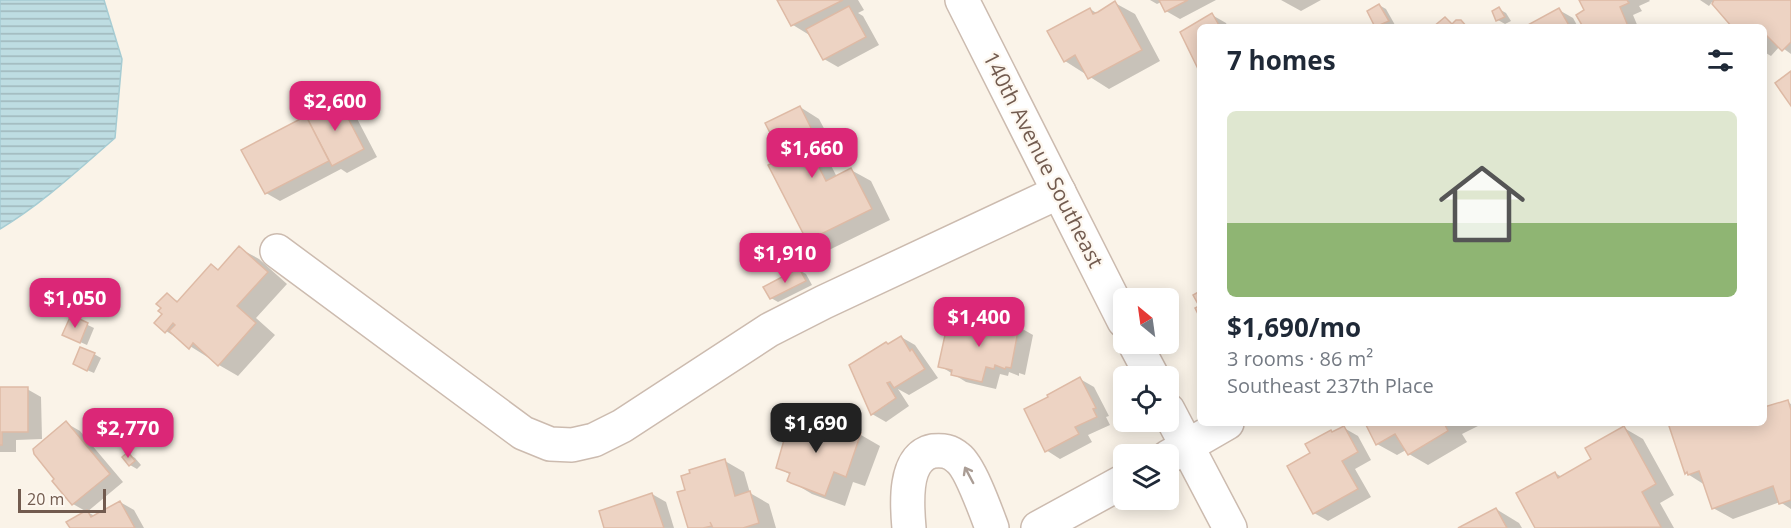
<!DOCTYPE html>
<html lang="en">
<head>
<meta charset="utf-8">
<style>
  :root { --surface:#fff; --page:#f6f6f7; --text:#1f2937; --muted:#747a83; --line:#e0e1e3; --accent:#db2777 }
  body { margin:0; font-family:"Open Sans",sans-serif; background:var(--page); color:var(--text); height:100vh; display:flex; flex-direction:column; font-size:22px; white-space:nowrap }
  * { box-sizing:border-box; margin:0 }
  p { font-size:20px; color:var(--muted) }
  .icon { flex:none; width:33px; height:33px; fill:none; stroke:currentColor; stroke-width:2; stroke-linecap:round; stroke-linejoin:round }
  .map { position:relative; flex:1; overflow:hidden }
  .sheet { position:absolute; left:1197px; top:24px; width:570px; height:402px; display:flex; flex-direction:column; background:var(--surface); border-radius:9px; box-shadow:0 3px 15px #0003 }
  .sheet>* { flex:none }
  .needle { width:39px; rotate:331deg }
  .controls { position:absolute; left:1113px; top:288px; display:grid; gap:12px }
  .controls a { display:grid; place-items:center; width:66px; height:66px; border-radius:9px; background:var(--surface); box-shadow:0 3px 15px #0003; font-size:30px }
  .scale { position:absolute; left:18px; bottom:15px; width:88px; box-sizing:border-box; padding-left:6px; border:3px solid #725b4f; border-top:0; font-size:16px; line-height:21px; white-space:nowrap; color:#725b4f; -webkit-text-stroke:4px #fdf7ef; paint-order:stroke }
  .price { position:absolute; translate:-50% -51px; padding:0 14px; border-radius:12px; background:var(--accent); color:#fff; font-size:20px; line-height:39px; filter:drop-shadow(0 2px 3px #0008) }
  .price::after { content:''; position:absolute; left:50%; top:36px; width:18px; height:14px; margin-left:-9px; background:inherit; clip-path:polygon(0 0,100% 0,50% 100%) }
  .price.current { background:#222; color:#fff }
  ul { padding:0; list-style:none }
  li { display:grid; align-content:center; gap:12px; height:318px; padding:0 30px }
  li+li { border-top:2px solid var(--line) }
  li span { display:grid; place-items:center; height:186px; border-radius:9px; color:#555 }
  li>.icon { margin-inline-start:auto }
  span .icon { width:108px; height:108px; fill:#fffc; stroke-width:1 }
  li b { font-size:26px }
  h2 { display:flex; justify-content:space-between; align-items:center; height:72px; padding:0 30px; font-size:26px }
  .map>svg:first-child { display:block }
  .water { fill:url(#water-rules); stroke:#a6ccd3; stroke-width:1.5 }
  .shadow { fill:#0003 }
  .building { fill:#edd3c3; stroke:#debaa5; stroke-width:1.5 }
  .lines { fill:none; stroke-linecap:round; stroke-linejoin:round }
  .minor-casing { stroke:#ccbbaf; stroke-width:36 }
  .minor { stroke:#fff; stroke-width:33 }
  .oneway { stroke:#aa9d95 }
  .labels { text-anchor:middle; stroke-width:4.5; stroke-linejoin:round; paint-order:stroke }
  .street-label { font-size:21px; fill:#725b4f; stroke:#fdf7ef }
</style>
</head>
<body>
<div class="map">
<svg width="1791" height="528" viewBox="0 0 1791 528">
  <defs>
    <pattern id="water-rules" width="6" height="5" patternUnits="userSpaceOnUse" patternTransform="scale(1.5)"><rect width="6" height="5" fill="#bedde2"/><path d="M0 2.5h6" fill="none" stroke="#9fb6ba"/></pattern>
  </defs>
  <rect width="100%" height="100%" fill="#faf3e8"/>
  <path class="water" d="M 0,0 L 104,0 L 122,59 L 115,138 C 78,170 42,204 0,229 Z"/>
  <g class="shadow">
    <path d="M 779,0 L 858,0 L 864,10 L 858,13 L 863,16 L 879,45 L 838,67 L 824,59 L 811,36 L 793,25 Z"/>
    <path d="M 1150,0 L 1216,0 L 1180,19 L 1166,11 L 1161,2 L 1157,4 Z"/>
    <path d="M 1281,0 L 1321,0 L 1301,11 Z"/>
    <path d="M 1580,0 L 1649,0 L 1650,1 L 1639,6 L 1642,11 L 1633,15 L 1638,27 L 1584,27 L 1578,16 L 1586,11 Z"/>
    <path d="M 1700,0 L 1791,0 L 1791,54 L 1780,46 L 1771,56 L 1764,52 L 1764,27 L 1734,27 L 1712,2 L 1709,6 Z"/>
    <path d="M 1115,3 L 1135,14 L 1160,61 L 1109,89 L 1065,61 L 1090,9 L 1098,14 Z"/>
    <path d="M 1379,5 L 1386,9 L 1395,25 L 1391,27 L 1377,27 L 1369,11 Z"/>
    <path d="M 1499,9 L 1506,13 L 1511,21 L 1505,24 L 1498,20 L 1494,11 Z"/>
    <path d="M 1559,10 L 1573,18 L 1578,27 L 1527,27 Z"/>
    <path d="M 1212,15 L 1226,23 L 1228,27 L 1200,27 L 1200,68 L 1182,32 Z"/>
    <path d="M 338,101 L 352,109 L 377,157 L 347,173 L 341,169 L 280,201 L 266,193 L 243,151 Z"/>
    <path d="M 800,107 L 819,119 L 836,151 L 826,156 L 837,177 L 851,170 L 871,181 L 890,220 L 827,251 L 808,240 L 785,158 Z"/>
    <path d="M 239,248 L 259,259 L 287,284 L 256,318 L 275,335 L 238,376 L 219,365 L 210,357 L 209,358 L 166,331 L 164,314 L 167,295 L 179,302 L 211,266 L 219,270 Z"/>
    <path d="M 799,270 L 806,274 L 812,285 L 778,302 L 771,298 Z"/>
    <path d="M 71,317 L 94,328 L 87,345 L 71,338 Z"/>
    <path d="M 989,319 L 996,323 L 1019,327 L 1033,335 L 1025,375 L 1019,373 L 1019,376 L 1009,372 L 1008,376 L 1000,374 L 996,389 L 966,382 L 940,366 L 961,336 L 977,320 Z"/>
    <path d="M 901,337 L 915,345 L 938,378 L 909,395 L 898,389 L 909,406 L 886,422 L 872,414 L 889,345 Z"/>
    <path d="M 94,354 L 101,358 L 94,373 L 82,368 Z"/>
    <path d="M 1080,379 L 1094,387 L 1109,416 L 1106,417 L 1110,425 L 1088,435 L 1092,442 L 1060,459 L 1046,450 Z"/>
    <path d="M 0,389 L 27,389 L 41,397 L 42,439 L 16,440 L 16,452 L 0,452 Z"/>
    <path d="M 1787,402 L 1791,404 L 1791,509 L 1780,502 L 1733,519 L 1713,508 L 1705,485 L 1686,473 L 1670,423 L 1764,423 L 1764,410 Z"/>
    <path d="M 816,420 L 861,435 L 880,446 L 865,486 L 853,482 L 845,506 L 812,494 L 792,482 L 791,475 L 777,467 L 785,441 L 774,435 L 812,433 Z"/>
    <path d="M 66,423 L 80,431 L 123,482 L 87,512 L 95,516 L 120,502 L 134,510 L 144,528 L 71,528 L 87,512 L 73,504 L 54,481 Z"/>
    <path d="M 1366,423 L 1479,423 L 1480,425 L 1462,434 L 1467,442 L 1428,465 L 1409,454 L 1406,450 L 1397,455 L 1377,444 Z"/>
    <path d="M 1344,428 L 1358,436 L 1371,460 L 1355,469 L 1371,497 L 1328,521 L 1314,513 L 1312,454 L 1334,433 Z"/>
    <path d="M 1624,428 L 1643,439 L 1674,495 L 1660,503 L 1674,528 L 1537,528 L 1518,494 L 1555,473 L 1562,477 L 1593,460 Z"/>
    <path d="M 128,454 L 135,458 L 141,465 L 137,469 L 130,465 Z"/>
    <path d="M 725,461 L 744,472 L 750,493 L 769,504 L 776,528 L 689,528 Z"/>
    <path d="M 652,494 L 666,502 L 674,528 L 606,528 Z"/>
    <path d="M 1496,509 L 1519,523 L 1522,528 L 1461,528 Z"/>
  </g>
  <g class="building">
    <path d="M 777,0 L 843,0 L 791,26 Z"/>
    <path d="M 1159,0 L 1188,0 L 1165,12 Z"/>
    <path d="M 1579,0 L 1627,0 L 1629,3 L 1620,7 L 1628,26 L 1583,27 L 1576,15 L 1584,10 Z"/>
    <path d="M 1714,0 L 1791,0 L 1791,42 L 1782,51 L 1764,33 L 1764,27 L 1732,27 L 1712,4 Z"/>
    <path d="M 1115,1 L 1142,50 L 1088,79 L 1075,55 L 1064,62 L 1047,31 L 1090,8 L 1093,14 L 1098,12 Z"/>
    <path d="M 1379,4 L 1389,21 L 1375,27 L 1367,11 Z"/>
    <path d="M 849,6 L 866,37 L 823,60 L 806,29 Z"/>
    <path d="M 1499,7 L 1505,17 L 1496,21 L 1492,11 Z"/>
    <path d="M 1559,8 L 1570,27 L 1524,27 Z"/>
    <path d="M 1212,13 L 1220,27 L 1200,27 L 1200,73 L 1180,32 Z"/>
    <path d="M 1445,17 L 1452,24 L 1456,20 L 1461,20 L 1467,27 L 1433,27 Z"/>
    <path d="M 1791,71 L 1791,106 L 1775,83 Z"/>
    <path d="M 338,99 L 364,149 L 332,166 L 306,116 Z"/>
    <path d="M 800,106 L 817,140 L 808,145 L 826,181 L 851,168 L 872,209 L 807,241 L 768,165 L 783,158 L 765,123 Z"/>
    <path d="M 306,116 L 329,161 L 265,194 L 241,150 Z"/>
    <path d="M 239,246 L 268,272 L 237,306 L 256,323 L 218,366 L 193,343 L 189,349 L 169,331 L 175,325 L 173,323 L 165,333 L 154,323 L 162,314 L 158,311 L 161,308 L 156,304 L 167,293 L 177,302 L 211,264 L 218,270 Z"/>
    <path d="M 799,268 L 806,281 L 770,299 L 763,287 Z"/>
    <path d="M 1200,291 L 1200,318 L 1195,308 L 1199,306 L 1193,295 Z"/>
    <path d="M 71,315 L 88,323 L 80,343 L 62,335 Z"/>
    <path d="M 963,315 L 977,318 L 979,315 L 989,318 L 990,321 L 1019,326 L 1011,368 L 1006,367 L 1005,369 L 995,365 L 994,369 L 986,367 L 982,382 L 951,375 L 952,370 L 938,367 L 945,335 L 959,335 Z"/>
    <path d="M 901,336 L 910,351 L 912,349 L 925,369 L 894,388 L 890,382 L 887,383 L 896,398 L 871,415 L 849,365 L 886,342 L 888,344 Z"/>
    <path d="M 80,347 L 95,353 L 87,371 L 73,364 Z"/>
    <path d="M 1080,377 L 1096,408 L 1093,409 L 1097,417 L 1075,427 L 1079,434 L 1045,452 L 1024,409 L 1048,397 L 1047,395 Z"/>
    <path d="M 0,387 L 28,387 L 28,432 L 2,432 L 2,445 L 0,445 Z"/>
    <path d="M 1788,400 L 1791,410 L 1791,500 L 1779,504 L 1773,486 L 1712,509 L 1699,471 L 1688,475 L 1687,472 L 1685,474 L 1668,423 L 1764,423 L 1764,407 Z"/>
    <path d="M 816,418 L 861,433 L 846,477 L 834,472 L 825,496 L 791,483 L 787,481 L 790,473 L 776,468 L 784,440 L 773,436 L 778,421 L 811,431 Z"/>
    <path d="M 66,421 L 110,474 L 72,505 L 52,481 L 54,479 L 34,454 L 33,449 Z"/>
    <path d="M 1365,423 L 1444,423 L 1448,431 L 1408,455 L 1395,434 L 1376,445 Z"/>
    <path d="M 1344,426 L 1358,452 L 1342,461 L 1358,489 L 1313,514 L 1287,466 L 1310,453 L 1305,444 L 1331,430 L 1332,432 Z"/>
    <path d="M 1624,426 L 1656,484 L 1642,492 L 1661,527 L 1535,528 L 1516,493 L 1555,472 L 1558,478 L 1591,459 L 1585,448 Z"/>
    <path d="M 128,452 L 135,461 L 129,466 L 122,457 Z"/>
    <path d="M 725,459 L 735,496 L 750,491 L 759,523 L 743,528 L 713,528 L 710,522 L 712,526 L 703,528 L 688,528 L 677,492 L 685,490 L 681,476 L 690,473 L 689,470 Z"/>
    <path d="M 652,493 L 664,528 L 604,528 L 599,511 Z"/>
    <path d="M 120,501 L 135,528 L 70,528 L 66,522 L 87,510 L 91,517 Z"/>
    <path d="M 1496,508 L 1507,528 L 1458,528 Z"/>
  </g>
  <g class="lines">
    <defs>
      <g id="minor">
        <path d="M 962,0 L 1124,321"/>
        <path d="M 277,251 L 523,433 L 550,444 L 572,445 L 594,440 L 622,426 L 769,330 L 824,302 L 1059,192"/>
        <path d="M 1135,344 L 1152,376"/>
        <path d="M 1168,410 L 1230,528"/>
        <path d="M 1168,457 L 1227,423"/>
        <path d="M 909,528 C 907,506 903,457 933,451 C 943,450 950,451 958,458 C 970,467 986,512 992,528"/>
        <path d="M 1038,528 L 1124,481"/>
      </g>
    </defs>
    <use href="#minor" class="minor-casing"/>
    <use href="#minor" class="minor"/>
  </g>
  <defs><path id="oneway-shaft" d="M-6 0H5M1.5-3L5.5 0L1.5 3" fill="none" stroke-width="1.6" stroke-linecap="round" stroke-linejoin="round" transform="scale(1.5)"/></defs>
  <use class="oneway" href="#oneway-shaft" transform="translate(969 475) rotate(-118)"/>
  <g class="labels">
    <g class="street-label">
      <text transform="translate(1043 160) rotate(63)" y="7">140th Avenue Southeast</text>
    </g>
  </g>
</svg>
<div class="controls">
<a><svg class="needle" viewBox="-14 -14 28 28"><path d="M0-13l5 13h-10z" fill="#e53935"/><path d="M0 13l5-13h-10z" fill="#747a83"/></svg></a>
<a><svg class="icon" aria-label="locate" viewBox="0 0 24 24"><circle cx="12" cy="12" r="6"/><path d="M12 2v4M12 18v4M2 12h4M18 12h4"/></svg></a>
<a><svg class="icon" aria-label="layers" viewBox="0 0 24 24"><path d="M12 4l9 5-9 5-9-5zM3 14l9 5 9-5"/></svg></a>
</div>
<div class="scale">20 m</div>
<b class="price" style="left:335px;top:132px">$2,600</b>
<b class="price" style="left:812px;top:179px">$1,660</b>
<b class="price" style="left:785px;top:284px">$1,910</b>
<b class="price" style="left:75px;top:329px">$1,050</b>
<b class="price" style="left:979px;top:348px">$1,400</b>
<b class="price current" style="left:816px;top:454px">$1,690</b>
<b class="price" style="left:128px;top:459px">$2,770</b>
<section class="sheet">
<h2>7 homes<svg class="icon" aria-label="filters" viewBox="0 0 24 24"><path d="M4 7h16M4 17h16"/><circle cx="9" cy="7" r="2"/><circle cx="15" cy="17" r="2"/></svg></h2>
<ul>
<li><span style="background:linear-gradient(#dfe7d0 60%,#8fb573 0)"><svg class="icon" aria-label="home" viewBox="0 0 24 24"><path d="M3 11l9-7 9 7M6 9v11h12V9"/></svg></span><div><b>$1,690/mo</b><p>3 rooms · 86 m²</p><p>Southeast 237th Place</p></div></li>
</ul>
</section>
</div>
</body>
</html>
